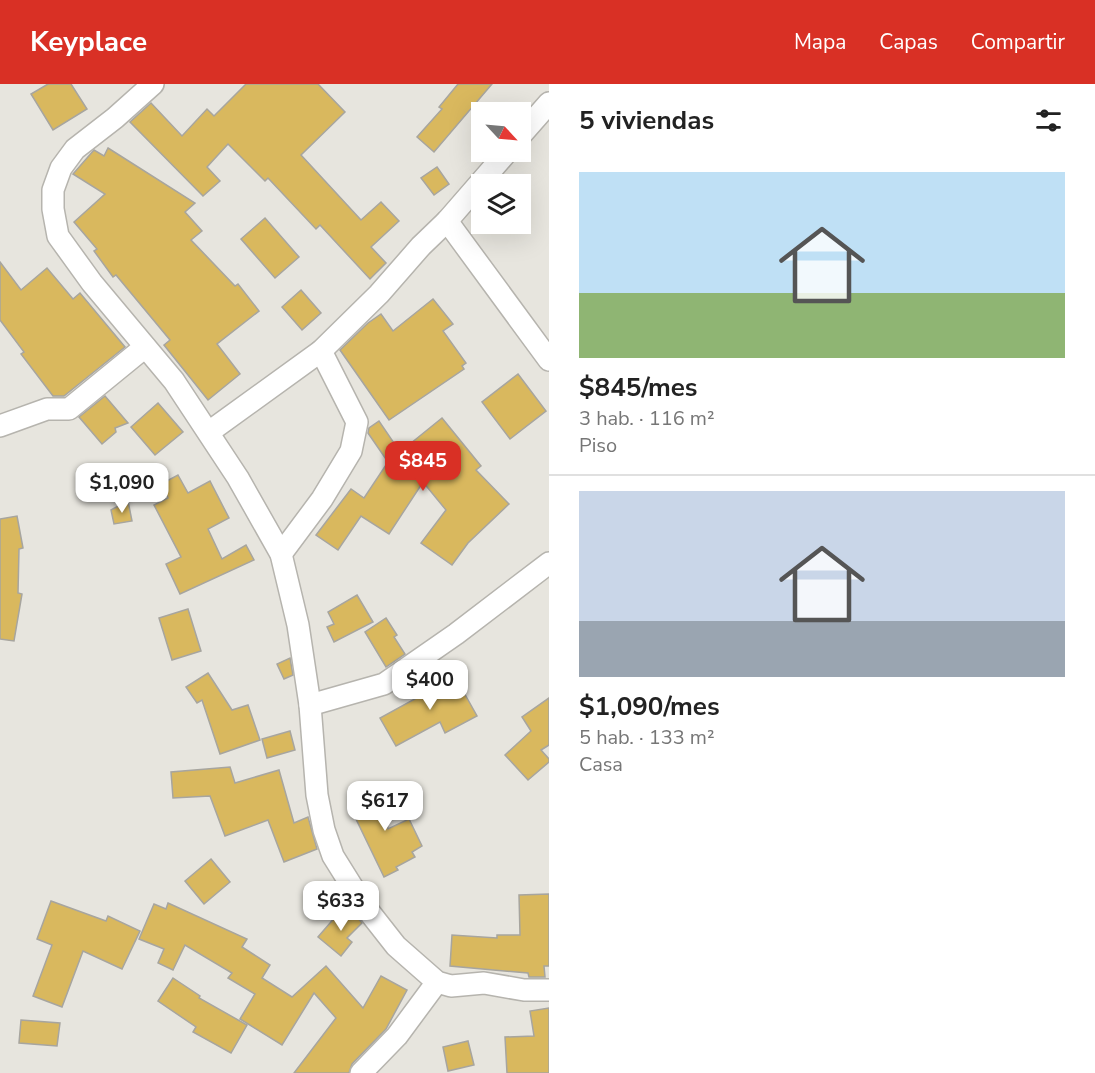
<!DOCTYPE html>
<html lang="es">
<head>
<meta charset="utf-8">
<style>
  :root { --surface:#fff; --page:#f2f2f2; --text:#222; --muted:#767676; --line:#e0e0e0; --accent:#d93025 }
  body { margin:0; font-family:"Nunito Sans",sans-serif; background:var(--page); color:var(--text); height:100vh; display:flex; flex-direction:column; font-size:22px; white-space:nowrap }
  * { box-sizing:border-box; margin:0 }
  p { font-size:20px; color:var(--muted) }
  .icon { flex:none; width:33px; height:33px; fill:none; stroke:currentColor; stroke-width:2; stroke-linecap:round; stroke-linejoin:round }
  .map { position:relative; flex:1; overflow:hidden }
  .panel { display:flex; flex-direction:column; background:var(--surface); width:546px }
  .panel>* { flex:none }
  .needle { width:39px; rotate:116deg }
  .tools { position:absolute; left:471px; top:18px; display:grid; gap:12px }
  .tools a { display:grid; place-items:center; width:60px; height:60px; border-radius:0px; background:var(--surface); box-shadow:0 6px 24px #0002; font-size:30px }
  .price { position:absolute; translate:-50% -51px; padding:0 14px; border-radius:12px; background:#fff; color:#222; font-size:20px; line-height:39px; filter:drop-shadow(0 2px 3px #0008) }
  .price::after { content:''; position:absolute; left:50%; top:36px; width:18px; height:14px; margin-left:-9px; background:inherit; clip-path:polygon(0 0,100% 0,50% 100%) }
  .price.selected { background:var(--accent); color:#fff }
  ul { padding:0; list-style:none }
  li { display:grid; align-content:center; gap:12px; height:318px; padding:0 30px }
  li+li { border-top:2px solid var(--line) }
  li span { display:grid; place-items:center; height:186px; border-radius:0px; color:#555 }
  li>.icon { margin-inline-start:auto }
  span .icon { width:108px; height:108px; fill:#fffc; stroke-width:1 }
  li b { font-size:26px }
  h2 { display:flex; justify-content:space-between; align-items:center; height:72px; padding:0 30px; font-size:26px }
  header { display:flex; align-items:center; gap:36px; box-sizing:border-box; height:84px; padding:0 30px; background:var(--accent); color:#fff }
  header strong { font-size:28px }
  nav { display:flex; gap:33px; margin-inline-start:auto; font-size:21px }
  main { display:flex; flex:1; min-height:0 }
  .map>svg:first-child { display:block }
  .building { fill:#d9b85e; stroke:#a7a59f; stroke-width:1.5 }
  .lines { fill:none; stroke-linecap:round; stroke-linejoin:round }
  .street-casing { stroke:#b6b4ae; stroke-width:24 }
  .street { stroke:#fff; stroke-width:21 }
</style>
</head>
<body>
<header>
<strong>Keyplace</strong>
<nav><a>Mapa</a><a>Capas</a><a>Compartir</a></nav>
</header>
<main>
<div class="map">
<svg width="549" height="989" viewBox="0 0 549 989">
  <rect width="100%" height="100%" fill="#e7e5de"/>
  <g class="building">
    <path d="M 48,0 L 71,0 L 87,25 L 53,46 L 31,10 Z"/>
    <path d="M 246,0 L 318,0 L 345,28 L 301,71 L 361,136 L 381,118 L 399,137 L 371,163 L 386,179 L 370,195 L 320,141 L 316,145 L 268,94 L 265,97 L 228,60 L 207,83 L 220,97 L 203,112 L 130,38 L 151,19 L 182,52 L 207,25 L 214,32 Z"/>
    <path d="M 458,0 L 492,0 L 434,68 L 417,53 L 442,25 L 439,23 Z"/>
    <path d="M 108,64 L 195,119 L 185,128 L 202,147 L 191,156 L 235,202 L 238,200 L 259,227 L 217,260 L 240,290 L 208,316 L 164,261 L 170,256 L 116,191 L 113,193 L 94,167 L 97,165 L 74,138 L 105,110 L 73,90 L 94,66 L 104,72 Z"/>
    <path d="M 437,83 L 449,100 L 434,111 L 421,94 Z"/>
    <path d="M 265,134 L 299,173 L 275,194 L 241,155 Z"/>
    <path d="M 0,178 L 21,206 L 47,184 L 73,215 L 80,209 L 125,263 L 64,312 L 53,312 L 21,270 L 24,268 L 0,236 Z"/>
    <path d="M 301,206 L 321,229 L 302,246 L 282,223 Z"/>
    <path d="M 433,215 L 453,240 L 443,247 L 466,279 L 462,282 L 464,285 L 389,336 L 340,266 L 368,239 L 381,230 L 393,247 Z"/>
    <path d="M 518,290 L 546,327 L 510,355 L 482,318 Z"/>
    <path d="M 105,312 L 128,339 L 115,344 L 116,348 L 102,360 L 79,333 Z"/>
    <path d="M 158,319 L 183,348 L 155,371 L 131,343 Z"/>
    <path d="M 442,334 L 481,382 L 476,386 L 509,420 L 468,459 L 452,481 L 421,459 L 446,426 L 423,398 L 389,450 L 361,432 L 338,466 L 316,451 L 351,405 L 364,414 L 388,378 L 368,349 L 369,344 L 379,337 L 400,368 Z"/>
    <path d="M 178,391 L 188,409 L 210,397 L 229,434 L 208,445 L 222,475 L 246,461 L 254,476 L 180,510 L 166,480 L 181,473 L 154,421 L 168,414 L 161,400 Z"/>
    <path d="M 128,417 L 132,437 L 114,440 L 111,426 Z"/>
    <path d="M 17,432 L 23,464 L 19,465 L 18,509 L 22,510 L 14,557 L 0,555 L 0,435 Z"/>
    <path d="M 357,511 L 373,538 L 334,558 L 327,543 L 334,540 L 328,528 Z"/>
    <path d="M 188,525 L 201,567 L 172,576 L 159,534 Z"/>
    <path d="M 386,534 L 397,551 L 394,553 L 405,570 L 386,583 L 365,548 Z"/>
    <path d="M 290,574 L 293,591 L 284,595 L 277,580 Z"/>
    <path d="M 208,589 L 232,626 L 248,621 L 260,656 L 220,670 L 202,616 L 197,619 L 186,603 Z"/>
    <path d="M 453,589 L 477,632 L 445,649 L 440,638 L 396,662 L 380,634 L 424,610 L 422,606 Z"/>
    <path d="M 549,614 L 549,661 L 541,666 L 549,675 L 549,678 L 528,696 L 505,671 L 531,647 L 522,633 Z"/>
    <path d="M 290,647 L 295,666 L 267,674 L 262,655 Z"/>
    <path d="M 230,683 L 235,699 L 279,686 L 294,739 L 308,733 L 317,765 L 284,778 L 268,736 L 225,752 L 210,712 L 173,714 L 171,688 Z"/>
    <path d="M 381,701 L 388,745 L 409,735 L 422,762 L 412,768 L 415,773 L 396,783 L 398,786 L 384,793 L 355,733 L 354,724 L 361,723 L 359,705 Z"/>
    <path d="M 211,775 L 230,798 L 204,820 L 185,797 Z"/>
    <path d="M 549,810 L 549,882 L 544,882 L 545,893 L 529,893 L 528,889 L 450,882 L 452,851 L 497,854 L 497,851 L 520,851 L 519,811 Z"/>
    <path d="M 51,817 L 106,837 L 108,832 L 140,847 L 122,885 L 83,867 L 62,923 L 33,912 L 52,861 L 37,855 Z"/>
    <path d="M 168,819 L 247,855 L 242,863 L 270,881 L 262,894 L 292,913 L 326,882 L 363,924 L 381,892 L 407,906 L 386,945 L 352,980 L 349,989 L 294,989 L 336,934 L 314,909 L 282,961 L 240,935 L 255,910 L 228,894 L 232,889 L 185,861 L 173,886 L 158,879 L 164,865 L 139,855 L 154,820 L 166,825 Z"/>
    <path d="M 351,825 L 362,839 L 347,854 L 352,858 L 341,872 L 318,853 L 336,832 L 340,836 Z"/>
    <path d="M 173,894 L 200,912 L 199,914 L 247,941 L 231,969 L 193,948 L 196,943 L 158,917 Z"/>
    <path d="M 549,924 L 549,989 L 507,989 L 505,953 L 534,952 L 530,927 Z"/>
    <path d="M 21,936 L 60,939 L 57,962 L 19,959 Z"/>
    <path d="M 468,957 L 474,981 L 448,987 L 443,963 Z"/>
  </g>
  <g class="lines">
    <defs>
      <g id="street">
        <path d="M 153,0 L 115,34 L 75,65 L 61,84 L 53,106 L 53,125 L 58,152 L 92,199 L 174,297 L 238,394 L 281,470 L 298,541 L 310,621 L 317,711 L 324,746 L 333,772 L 363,820 L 396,862 L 437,898 L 451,902 L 484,899 L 524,906 L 549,906"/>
        <path d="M 520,52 L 549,19"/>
        <path d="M 447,137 L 549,276"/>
        <path d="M 0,342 L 47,325 L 69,325 L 145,263"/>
        <path d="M 209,348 L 321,267 L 379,210 L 421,162 L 447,137 L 507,68"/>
        <path d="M 281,470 L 322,415 L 351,367 L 357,338 L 321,267"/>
        <path d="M 310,621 L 384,600 L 456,550 L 549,479"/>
        <path d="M 361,989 L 397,952 L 437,898"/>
      </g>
    </defs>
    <use href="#street" class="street-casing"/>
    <use href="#street" class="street"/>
  </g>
</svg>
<div class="tools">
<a><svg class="needle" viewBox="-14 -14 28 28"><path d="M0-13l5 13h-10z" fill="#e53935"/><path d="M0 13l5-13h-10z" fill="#767676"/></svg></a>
<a><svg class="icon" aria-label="layers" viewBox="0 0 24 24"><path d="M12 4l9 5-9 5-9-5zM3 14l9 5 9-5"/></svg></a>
</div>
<b class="price selected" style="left:423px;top:408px">$845</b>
<b class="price" style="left:122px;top:430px">$1,090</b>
<b class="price" style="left:430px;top:627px">$400</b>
<b class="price" style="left:385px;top:748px">$617</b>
<b class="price" style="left:341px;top:848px">$633</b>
</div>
<section class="panel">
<h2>5 viviendas<svg class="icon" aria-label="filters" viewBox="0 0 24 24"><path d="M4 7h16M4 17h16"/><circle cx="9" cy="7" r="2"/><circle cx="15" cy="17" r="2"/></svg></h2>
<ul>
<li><span style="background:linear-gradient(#bfe0f5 65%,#8fb573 0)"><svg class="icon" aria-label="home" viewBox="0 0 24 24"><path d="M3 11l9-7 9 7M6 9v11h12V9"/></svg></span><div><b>$845/mes</b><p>3 hab. · 116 m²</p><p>Piso</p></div></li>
<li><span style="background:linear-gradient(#c9d6e8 70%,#9aa5b1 0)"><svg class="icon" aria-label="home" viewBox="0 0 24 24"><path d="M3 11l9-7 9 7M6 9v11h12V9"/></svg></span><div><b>$1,090/mes</b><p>5 hab. · 133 m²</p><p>Casa</p></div></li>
</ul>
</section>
</main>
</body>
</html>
